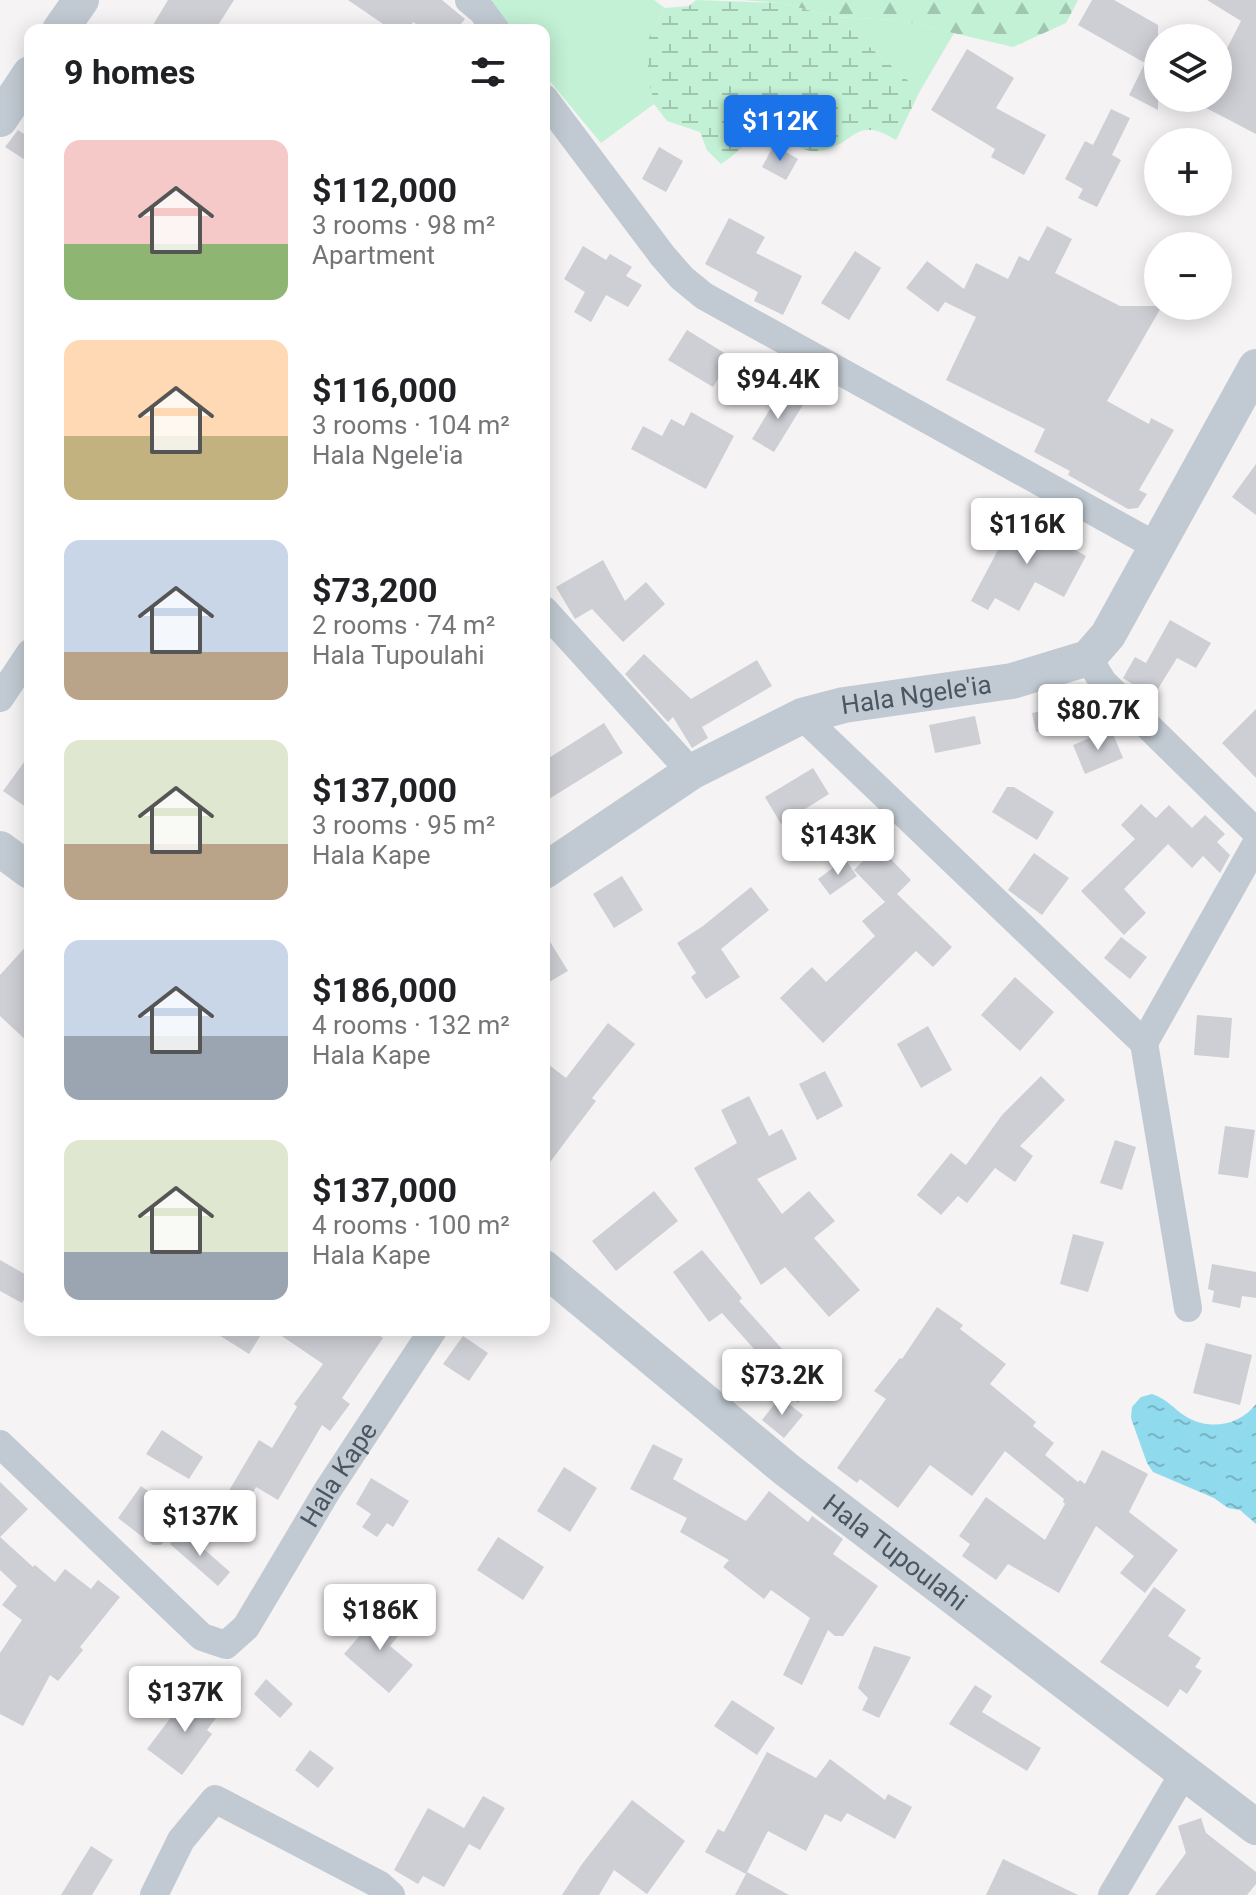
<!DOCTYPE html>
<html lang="en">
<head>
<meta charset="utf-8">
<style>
  :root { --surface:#fff; --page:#f6f6f6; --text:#202124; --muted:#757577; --accent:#1a73e8 }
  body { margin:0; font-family:Roboto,sans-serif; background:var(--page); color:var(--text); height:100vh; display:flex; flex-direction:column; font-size:30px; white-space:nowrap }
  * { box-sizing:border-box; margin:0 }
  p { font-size:26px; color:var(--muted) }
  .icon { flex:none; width:44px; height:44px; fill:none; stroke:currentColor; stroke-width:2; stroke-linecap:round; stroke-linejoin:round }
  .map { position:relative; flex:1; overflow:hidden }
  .side { position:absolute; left:24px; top:24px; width:526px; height:1312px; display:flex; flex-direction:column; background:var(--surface); border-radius:16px; box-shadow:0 4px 20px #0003 }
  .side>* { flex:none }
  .fabs { position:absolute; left:1144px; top:24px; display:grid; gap:16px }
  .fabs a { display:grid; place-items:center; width:88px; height:88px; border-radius:50%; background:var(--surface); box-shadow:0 4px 20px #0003; font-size:40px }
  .price { position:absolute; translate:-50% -68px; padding:0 18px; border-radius:8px; background:#fff; color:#222; font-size:26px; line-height:52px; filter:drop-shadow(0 2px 4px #0008) }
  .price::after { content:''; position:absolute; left:50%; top:48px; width:24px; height:18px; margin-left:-12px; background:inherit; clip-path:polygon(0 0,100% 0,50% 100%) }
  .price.current { background:var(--accent); color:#fff }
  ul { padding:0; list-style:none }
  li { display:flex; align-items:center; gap:24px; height:200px; padding:0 40px }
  li span { display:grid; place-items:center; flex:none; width:224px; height:160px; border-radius:16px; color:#555 }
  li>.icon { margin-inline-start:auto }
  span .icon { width:96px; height:96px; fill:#fffc; stroke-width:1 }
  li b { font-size:34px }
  h2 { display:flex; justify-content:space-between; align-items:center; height:96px; padding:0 40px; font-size:34px }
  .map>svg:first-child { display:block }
  .grass { fill:#c3f1d5 }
  .forest { fill:url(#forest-firs) }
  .wetland { fill:url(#wetland-marsh) }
  .water { fill:url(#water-ripples) }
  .building { fill:#cdcfd5 }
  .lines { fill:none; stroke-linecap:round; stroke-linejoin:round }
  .minor { stroke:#c1cad2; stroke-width:28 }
  .tertiary { stroke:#c1cad2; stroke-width:36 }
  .labels { text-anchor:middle; stroke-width:7; stroke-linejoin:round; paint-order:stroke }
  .street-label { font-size:26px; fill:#4a5661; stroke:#fff }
</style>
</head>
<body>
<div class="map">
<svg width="1256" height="1895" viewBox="0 0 1256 1895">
  <defs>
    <pattern id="forest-firs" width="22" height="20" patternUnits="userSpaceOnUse" patternTransform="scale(2)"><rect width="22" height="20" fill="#c3f1d5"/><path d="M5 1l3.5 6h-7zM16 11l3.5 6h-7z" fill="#a0c6b0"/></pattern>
    <pattern id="wetland-marsh" width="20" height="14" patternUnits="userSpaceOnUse" patternTransform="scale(2)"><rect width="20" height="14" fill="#c3f1d5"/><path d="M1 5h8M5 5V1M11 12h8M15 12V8" fill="none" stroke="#a0c6b0"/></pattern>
    <pattern id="water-ripples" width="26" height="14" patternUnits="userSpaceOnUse" patternTransform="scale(2)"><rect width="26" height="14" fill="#90daee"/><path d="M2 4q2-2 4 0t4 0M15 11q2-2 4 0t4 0" fill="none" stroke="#78b4c4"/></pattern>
  </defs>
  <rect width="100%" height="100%" fill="#f5f3f3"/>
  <g class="grass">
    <path d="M 491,0 L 654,0 L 665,8 C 643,45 646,63 654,104 L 601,143 L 544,74 L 544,30 L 512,30 Z"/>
    <path d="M 835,17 L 898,20 L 954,33 L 920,91 Z"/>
  </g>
  <path class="forest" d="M 742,0 L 1078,0 L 1066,23 L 1013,47 L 898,20 L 835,17 L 780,3 Z"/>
  <path class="wetland" d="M 696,0 L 780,3 L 835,17 L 920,91 L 896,140 C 854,114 856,145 820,151 C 801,154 784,136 768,128 C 748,138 740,152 721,164 L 707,150 L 700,132 L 667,121 L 654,104 L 648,76 L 648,40 L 665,8 L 689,6 Z"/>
  <path class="water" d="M 1152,1394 C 1167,1399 1173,1408 1185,1416 C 1209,1431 1239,1426 1256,1404 L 1256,1524 L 1240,1510 L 1228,1508 L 1214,1498 L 1153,1472 L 1147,1463 L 1131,1418 L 1132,1407 L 1141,1397 Z"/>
  <g class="building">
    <path d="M 168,0 L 234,0 L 215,30 L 150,30 Z"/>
    <path d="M 348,0 L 442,0 L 465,19 L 456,30 L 425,30 L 413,22 L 408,30 L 392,30 Z"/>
    <path d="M 1092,0 L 1114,0 L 1158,25 L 1158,110 L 1129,95 L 1145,63 L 1078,25 Z"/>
    <path d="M 1207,0 L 1256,0 L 1256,134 L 1187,98 L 1218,98 L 1218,66 L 1241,21 Z"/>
    <path d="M 967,49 L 1014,78 L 996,108 L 1046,135 L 1024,175 L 991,157 L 995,149 L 931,110 Z"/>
    <path d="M 1111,109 L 1130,118 L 1112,155 L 1121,160 L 1097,207 L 1078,198 L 1083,189 L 1065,179 L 1085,141 L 1093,145 Z"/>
    <path d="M 18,130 L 30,138 L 30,163 L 5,147 Z"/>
    <path d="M 774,145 L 798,159 L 786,180 L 762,167 Z"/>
    <path d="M 659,147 L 683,161 L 666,192 L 642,179 Z"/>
    <path d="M 729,218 L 765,237 L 756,253 L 802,276 L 783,315 L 754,301 L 758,292 L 705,264 Z"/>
    <path d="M 1047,226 L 1072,239 L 1055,273 L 1120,306 L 1162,306 L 1107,401 L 1149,424 L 1151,418 L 1174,430 L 1139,490 L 1147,494 L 1138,508 L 1128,509 L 1068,475 L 1070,471 L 1034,452 L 1045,429 L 946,380 L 976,317 L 945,302 L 938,312 L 906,288 L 927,261 L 964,289 L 976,263 L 1008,279 L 1019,256 L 1029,261 Z"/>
    <path d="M 583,246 L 606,260 L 610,254 L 632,267 L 626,276 L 642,285 L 628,307 L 606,295 L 591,322 L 574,312 L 585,292 L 564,279 Z"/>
    <path d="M 855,251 L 881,268 L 849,320 L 821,303 Z"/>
    <path d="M 687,330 L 731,357 L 713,387 L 668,360 Z"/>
    <path d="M 782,389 L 804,403 L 774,452 L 752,439 Z"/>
    <path d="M 691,412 L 734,436 L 706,489 L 631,449 L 643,426 L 662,436 L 671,419 L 684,426 Z"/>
    <path d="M 1256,464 L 1256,515 L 1232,497 Z"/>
    <path d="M 1018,512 L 1038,523 L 1036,528 L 1086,556 L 1064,597 L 1035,582 L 1019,611 L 995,598 L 988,610 L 971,601 Z"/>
    <path d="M 603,560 L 625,601 L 646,582 L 665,604 L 623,642 L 592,609 L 575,619 L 556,587 Z"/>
    <path d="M 1170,620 L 1211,643 L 1196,668 L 1177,658 L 1153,697 L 1123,678 L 1135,657 L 1146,663 Z"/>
    <path d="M 644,654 L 691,699 L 757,660 L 772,686 L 702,727 L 708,738 L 692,748 L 673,717 L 668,722 L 625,674 Z"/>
    <path d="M 1056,708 L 1059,728 L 1036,732 L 1032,713 Z"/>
    <path d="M 1256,709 L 1256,778 L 1222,743 Z"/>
    <path d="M 975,716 L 981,744 L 935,753 L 929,725 Z"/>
    <path d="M 604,723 L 623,753 L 544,802 L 544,761 Z"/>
    <path d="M 1111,729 L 1123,758 L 1085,774 L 1073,745 Z"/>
    <path d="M 30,754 L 30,810 L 3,791 Z"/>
    <path d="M 813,768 L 829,794 L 781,824 L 765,797 Z"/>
    <path d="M 1007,787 L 1014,787 L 1054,812 L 1037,840 L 992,812 Z"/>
    <path d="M 1141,804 L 1156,818 L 1169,805 L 1192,828 L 1205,815 L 1225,834 L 1217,842 L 1230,855 L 1220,873 L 1203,856 L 1192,868 L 1168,844 L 1124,889 L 1146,913 L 1124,935 L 1081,891 L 1135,839 L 1121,825 Z"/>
    <path d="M 878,846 L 911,880 L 897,894 L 952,947 L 933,967 L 916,951 L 823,1043 L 780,998 L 812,967 L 826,982 L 875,936 L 862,921 L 885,902 L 854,870 Z"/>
    <path d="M 1034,853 L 1069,878 L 1042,915 L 1008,890 Z"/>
    <path d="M 845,859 L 857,876 L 830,895 L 818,879 Z"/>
    <path d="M 622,876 L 643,910 L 614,928 L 593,894 Z"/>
    <path d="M 751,887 L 769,910 L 721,949 L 740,977 L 706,999 L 691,977 L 696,973 L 677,943 L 703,926 Z"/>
    <path d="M 544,932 L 568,971 L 544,985 Z"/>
    <path d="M 1121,937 L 1147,957 L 1130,979 L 1104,958 Z"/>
    <path d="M 30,942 L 30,1044 L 0,1016 L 0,975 Z"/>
    <path d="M 1015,977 L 1054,1012 L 1020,1051 L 981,1015 Z"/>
    <path d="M 1197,1015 L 1232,1018 L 1229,1058 L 1194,1055 Z"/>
    <path d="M 608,1023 L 635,1044 L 592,1098 L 596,1101 L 544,1170 L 544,1061 L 566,1078 Z"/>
    <path d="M 928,1026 L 952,1070 L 921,1088 L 897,1044 Z"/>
    <path d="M 825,1071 L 843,1106 L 817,1120 L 799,1084 Z"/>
    <path d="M 1041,1076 L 1065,1100 L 1020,1146 L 1033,1156 L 1015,1182 L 995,1168 L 967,1203 L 958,1196 L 941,1215 L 917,1195 L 951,1153 L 966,1165 L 1002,1115 Z"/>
    <path d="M 749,1096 L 769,1136 L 782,1129 L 797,1159 L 757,1179 L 782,1214 L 809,1191 L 835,1221 L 814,1238 L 860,1290 L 829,1317 L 785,1267 L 761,1285 L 694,1168 L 737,1143 L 721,1110 Z"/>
    <path d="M 1225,1126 L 1255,1130 L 1248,1178 L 1218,1174 Z"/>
    <path d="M 1115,1140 L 1136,1147 L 1122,1190 L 1100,1183 Z"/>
    <path d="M 654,1191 L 678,1221 L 616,1271 L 592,1241 Z"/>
    <path d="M 1073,1234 L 1104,1242 L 1088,1292 L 1060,1284 Z"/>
    <path d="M 702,1250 L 742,1298 L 739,1301 L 801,1370 L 813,1357 L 827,1370 L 798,1403 L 783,1390 L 787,1386 L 722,1313 L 709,1322 L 673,1272 Z"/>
    <path d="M 0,1260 L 30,1277 L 30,1289 L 22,1303 L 0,1291 Z"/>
    <path d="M 1212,1264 L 1256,1272 L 1256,1298 L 1242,1296 L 1240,1308 L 1212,1302 L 1214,1291 L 1208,1289 Z"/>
    <path d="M 937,1307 L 963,1325 L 960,1329 L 1006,1364 L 990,1384 L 1036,1422 L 1033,1426 L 1054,1443 L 1045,1455 L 1078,1482 L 1080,1480 L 1085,1484 L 1102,1450 L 1148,1474 L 1129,1512 L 1178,1550 L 1145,1593 L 1120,1573 L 1134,1556 L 1096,1526 L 1059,1593 L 1008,1564 L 996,1580 L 962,1556 L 970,1544 L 959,1536 L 986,1497 L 1045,1540 L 1065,1504 L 1063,1502 L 1064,1499 L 1005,1451 L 972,1496 L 930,1465 L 898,1508 L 860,1479 L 857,1483 L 837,1468 L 886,1399 L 874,1391 L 900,1358 L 902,1359 Z"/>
    <path d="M 211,1330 L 264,1330 L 249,1354 Z"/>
    <path d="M 273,1330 L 372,1330 L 383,1338 L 342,1398 L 350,1404 L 330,1431 L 322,1425 L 278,1500 L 256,1487 L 242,1510 L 224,1499 L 259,1440 L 272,1448 L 297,1407 L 294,1404 L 323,1364 Z"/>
    <path d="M 463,1336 L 488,1353 L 469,1381 L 443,1364 Z"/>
    <path d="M 1206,1343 L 1252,1355 L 1240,1405 L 1193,1393 Z"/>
    <path d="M 780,1397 L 803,1415 L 784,1438 L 762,1420 Z"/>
    <path d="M 162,1430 L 203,1457 L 189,1479 L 146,1454 Z"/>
    <path d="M 653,1444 L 683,1459 L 673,1479 L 746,1521 L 769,1491 L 808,1522 L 812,1516 L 843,1539 L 833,1554 L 878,1586 L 843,1636 L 835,1636 L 828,1630 L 802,1685 L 783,1675 L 810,1618 L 771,1590 L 764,1599 L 723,1567 L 729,1560 L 680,1532 L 687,1518 L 630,1489 Z"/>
    <path d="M 564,1467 L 597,1488 L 570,1532 L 537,1511 Z"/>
    <path d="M 371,1478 L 409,1501 L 393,1527 L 387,1523 L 377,1537 L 362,1527 L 371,1514 L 356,1504 Z"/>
    <path d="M 0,1482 L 28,1509 L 0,1537 L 33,1567 L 35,1565 L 55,1582 L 65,1569 L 91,1589 L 98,1580 L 120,1597 L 80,1647 L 83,1650 L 58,1681 L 50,1675 L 23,1726 L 0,1714 L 0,1653 L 22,1620 L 2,1605 L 17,1586 L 0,1570 Z"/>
    <path d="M 141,1486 L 182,1516 L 161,1545 L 153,1545 L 118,1518 Z"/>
    <path d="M 182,1530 L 230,1572 L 218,1586 L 170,1544 Z"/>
    <path d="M 498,1537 L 544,1567 L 523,1600 L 477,1570 Z"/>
    <path d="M 1154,1587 L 1186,1610 L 1168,1636 L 1201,1658 L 1195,1667 L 1202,1671 L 1187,1694 L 1180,1689 L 1168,1707 L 1100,1662 Z"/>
    <path d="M 382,1610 L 404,1629 L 390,1646 L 413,1665 L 389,1693 L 344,1654 Z"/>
    <path d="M 874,1646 L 911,1657 L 879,1718 L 862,1710 L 868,1698 L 858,1688 Z"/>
    <path d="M 266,1679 L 293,1704 L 280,1718 L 254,1694 Z"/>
    <path d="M 975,1685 L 992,1696 L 982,1712 L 1041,1748 L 1027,1771 L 949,1724 Z"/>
    <path d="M 197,1692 L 222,1710 L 207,1730 L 212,1734 L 182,1775 L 147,1749 L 178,1708 L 182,1711 Z"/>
    <path d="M 732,1700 L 775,1728 L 757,1755 L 714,1726 Z"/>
    <path d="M 310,1750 L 334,1768 L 318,1788 L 295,1770 Z"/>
    <path d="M 767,1752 L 816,1778 L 830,1759 L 885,1800 L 888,1794 L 912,1807 L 895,1839 L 847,1813 L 841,1822 L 825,1814 L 806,1851 L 768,1831 L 746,1874 L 705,1852 L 718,1829 L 724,1832 Z"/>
    <path d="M 483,1796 L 505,1808 L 480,1850 L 469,1844 L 444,1887 L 423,1876 L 418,1884 L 394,1870 L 428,1808 L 464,1828 Z"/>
    <path d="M 632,1800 L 685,1841 L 647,1894 L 614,1870 L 599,1895 L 562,1895 L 582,1864 Z"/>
    <path d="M 1201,1818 L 1206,1833 L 1256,1872 L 1256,1884 L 1247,1895 L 1155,1895 L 1186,1853 L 1178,1826 Z"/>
    <path d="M 91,1846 L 113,1860 L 92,1895 L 61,1895 Z"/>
    <path d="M 1003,1859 L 1078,1895 L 986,1895 Z"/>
    <path d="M 747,1872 L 789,1895 L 735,1895 Z"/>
  </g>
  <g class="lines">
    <g class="minor">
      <path d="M 469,0 L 482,11 L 496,30"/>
      <path d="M 544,98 L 662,255 L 682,278 L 704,296 L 1156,546"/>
      <path d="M 544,610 L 691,772"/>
      <path d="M 1088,658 L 1103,682 L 1256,832"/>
      <path d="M 0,698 L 30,653"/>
      <path d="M 802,716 L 1144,1043 L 1188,1308"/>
      <path d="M 1144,1043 L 1256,844"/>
      <path id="s1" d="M 0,1444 L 202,1637 L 226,1645 L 246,1627 L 327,1491 L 433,1330"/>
      <path d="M 154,1895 L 181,1840 L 215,1799 L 380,1885 L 391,1895"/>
      <path d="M 1112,1895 L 1185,1771"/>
    </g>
    <g class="tertiary">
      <path d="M 60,30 L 81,0"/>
      <path d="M 0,119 L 30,74"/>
      <path d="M 0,849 L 30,871"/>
      <path id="s2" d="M 544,871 L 691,772 L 802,716 L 844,705 L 1012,681 L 1088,658 L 1108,635 L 1256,367"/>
      <path id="s3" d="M 544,1268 L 787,1470 L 1256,1827"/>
    </g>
  </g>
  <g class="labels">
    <g class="street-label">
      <text dy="9" stroke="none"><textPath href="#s2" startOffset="418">Hala Ngele'ia</textPath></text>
      <text dy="9" stroke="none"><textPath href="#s1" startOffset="510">Hala Kape</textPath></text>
      <text dy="9" stroke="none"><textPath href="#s3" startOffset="452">Hala Tupoulahi</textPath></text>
    </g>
  </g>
</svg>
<div class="fabs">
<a><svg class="icon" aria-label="layers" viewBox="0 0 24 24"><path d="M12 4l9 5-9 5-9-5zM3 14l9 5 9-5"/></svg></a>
<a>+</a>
<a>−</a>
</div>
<b class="price current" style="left:780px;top:163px">$112K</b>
<b class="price" style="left:778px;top:421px">$94.4K</b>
<b class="price" style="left:1027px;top:566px">$116K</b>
<b class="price" style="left:1098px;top:752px">$80.7K</b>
<b class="price" style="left:838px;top:877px">$143K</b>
<b class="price" style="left:782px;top:1417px">$73.2K</b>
<b class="price" style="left:200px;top:1558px">$137K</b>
<b class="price" style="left:380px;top:1652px">$186K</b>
<b class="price" style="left:185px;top:1734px">$137K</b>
<section class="side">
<h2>9 homes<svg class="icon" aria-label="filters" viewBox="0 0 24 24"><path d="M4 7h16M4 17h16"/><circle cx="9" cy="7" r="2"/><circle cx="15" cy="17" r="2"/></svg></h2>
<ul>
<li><span style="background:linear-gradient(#f6c9c9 65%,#8fb573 0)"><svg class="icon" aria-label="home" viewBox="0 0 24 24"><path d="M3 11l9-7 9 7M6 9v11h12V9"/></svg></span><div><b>$112,000</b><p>3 rooms · 98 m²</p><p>Apartment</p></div></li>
<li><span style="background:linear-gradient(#ffd9b3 60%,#c2b280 0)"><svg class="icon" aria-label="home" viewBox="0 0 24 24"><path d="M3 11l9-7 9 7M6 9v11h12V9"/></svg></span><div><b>$116,000</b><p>3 rooms · 104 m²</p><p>Hala Ngele'ia</p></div></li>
<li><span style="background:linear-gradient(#c9d6e8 70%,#b9a48a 0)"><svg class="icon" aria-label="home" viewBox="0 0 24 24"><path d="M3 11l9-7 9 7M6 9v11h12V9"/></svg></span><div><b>$73,200</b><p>2 rooms · 74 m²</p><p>Hala Tupoulahi</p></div></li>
<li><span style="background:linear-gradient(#dfe7d0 65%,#b9a48a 0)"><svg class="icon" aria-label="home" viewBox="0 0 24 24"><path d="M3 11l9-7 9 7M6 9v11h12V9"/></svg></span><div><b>$137,000</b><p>3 rooms · 95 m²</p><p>Hala Kape</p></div></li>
<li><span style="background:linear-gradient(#c9d6e8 60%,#9aa5b1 0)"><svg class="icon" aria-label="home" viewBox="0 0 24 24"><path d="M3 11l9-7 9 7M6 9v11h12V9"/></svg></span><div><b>$186,000</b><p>4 rooms · 132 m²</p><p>Hala Kape</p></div></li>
<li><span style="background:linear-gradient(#dfe7d0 70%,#9aa5b1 0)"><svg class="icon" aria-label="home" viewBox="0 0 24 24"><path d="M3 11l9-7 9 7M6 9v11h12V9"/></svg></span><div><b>$137,000</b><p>4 rooms · 100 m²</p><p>Hala Kape</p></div></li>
</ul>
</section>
</div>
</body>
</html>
